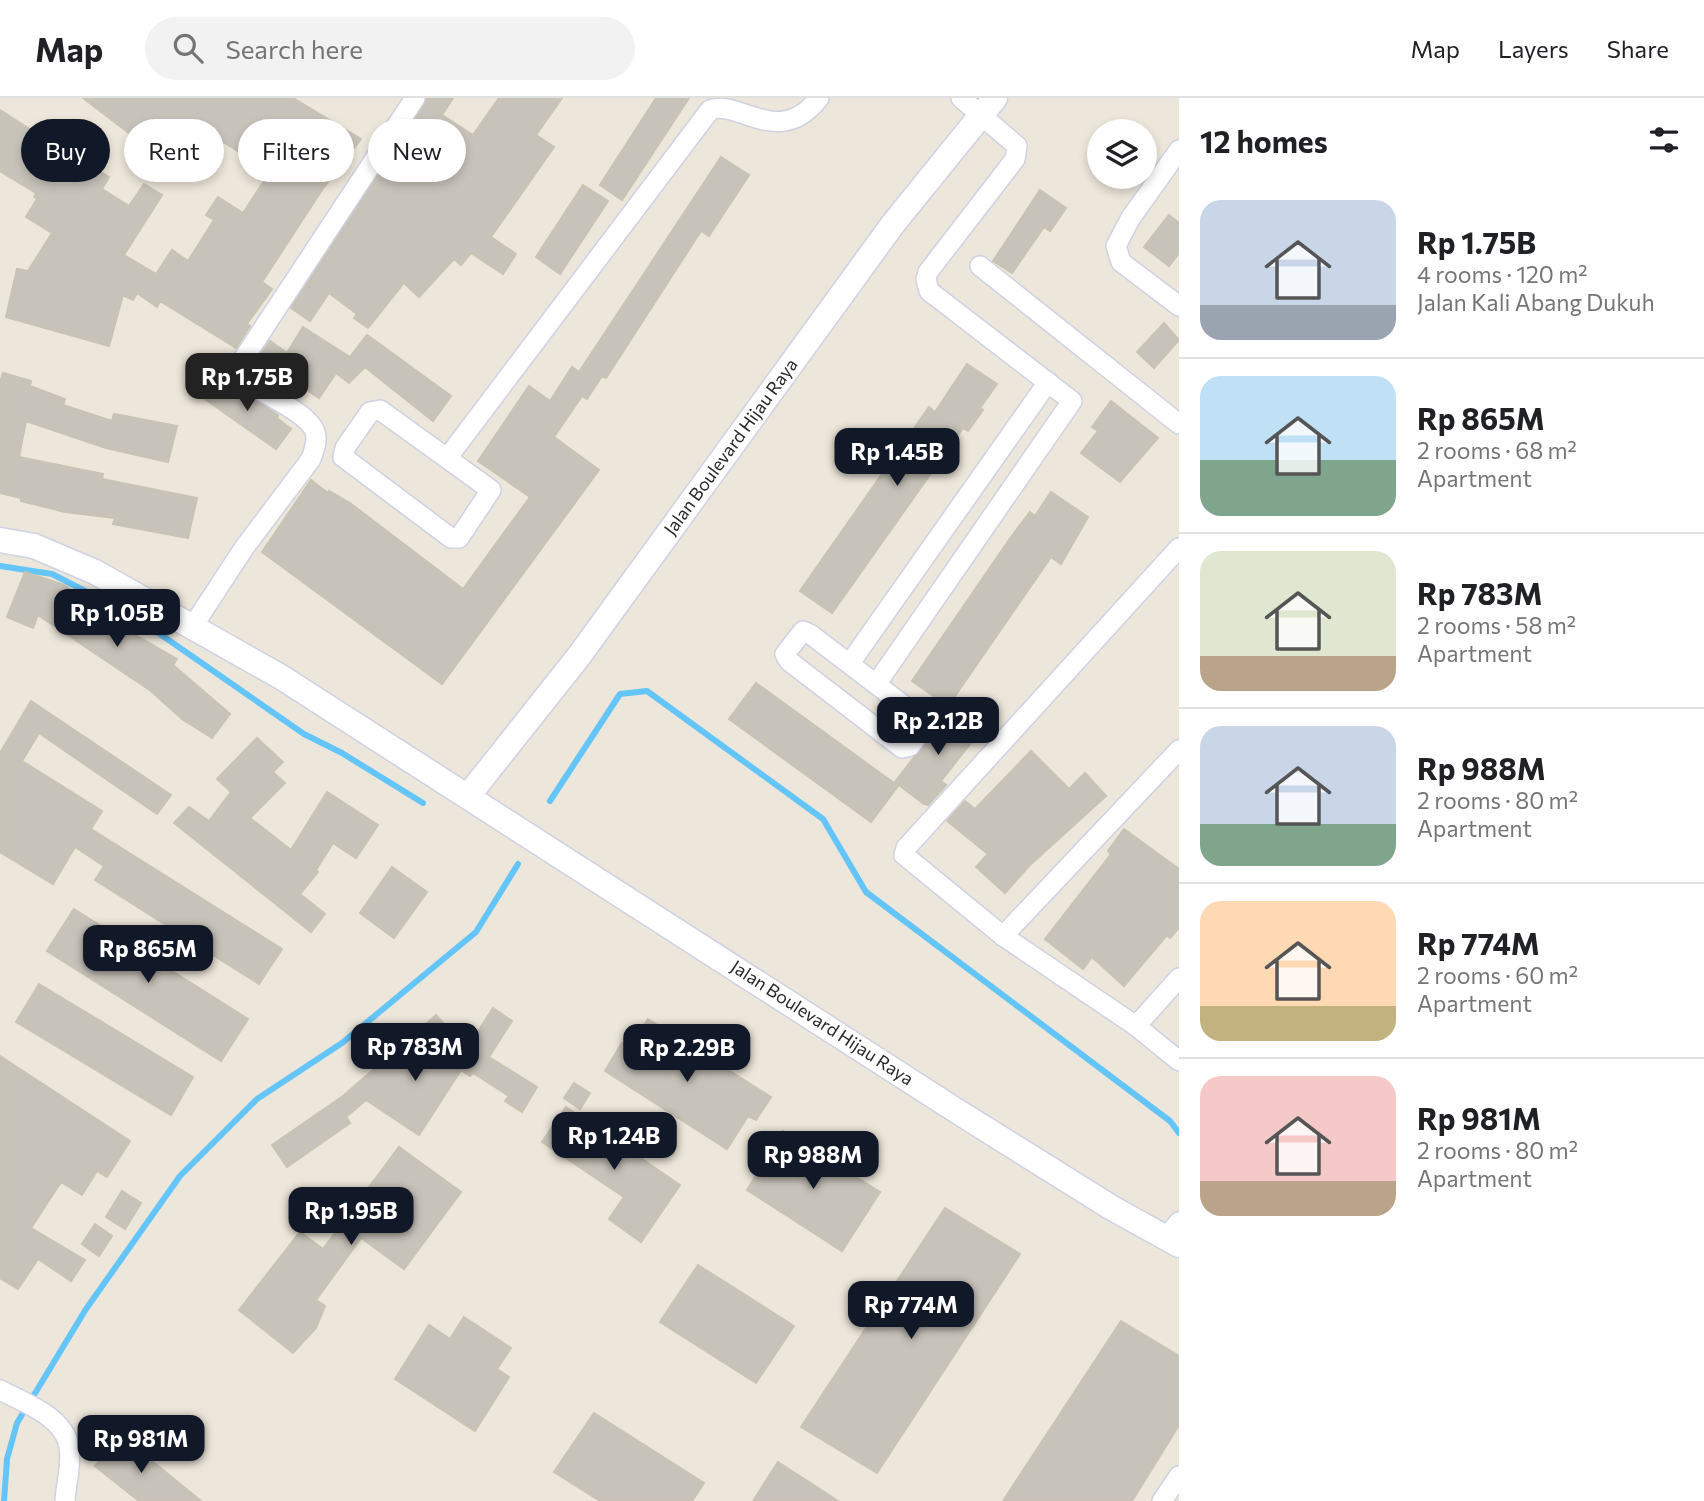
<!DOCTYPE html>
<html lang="en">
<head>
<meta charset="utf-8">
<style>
  :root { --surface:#fff; --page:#f2f2f2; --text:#202124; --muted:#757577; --line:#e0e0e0; --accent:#111827 }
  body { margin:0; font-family:Commissioner,sans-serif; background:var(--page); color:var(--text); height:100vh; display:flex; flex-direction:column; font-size:26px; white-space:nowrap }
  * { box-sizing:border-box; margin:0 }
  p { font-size:23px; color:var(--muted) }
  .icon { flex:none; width:38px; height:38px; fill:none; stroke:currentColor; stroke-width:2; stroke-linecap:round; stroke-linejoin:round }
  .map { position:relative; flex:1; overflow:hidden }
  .sheet { display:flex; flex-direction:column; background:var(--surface); width:525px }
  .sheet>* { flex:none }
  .hud { position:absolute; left:21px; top:21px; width:665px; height:63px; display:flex; gap:14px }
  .controls { position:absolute; left:1087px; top:21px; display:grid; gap:14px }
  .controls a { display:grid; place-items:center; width:70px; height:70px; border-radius:50%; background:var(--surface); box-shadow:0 4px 10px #0003; font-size:35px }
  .price { position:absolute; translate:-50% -60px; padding:0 16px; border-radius:14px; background:var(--accent); color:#fff; font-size:23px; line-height:46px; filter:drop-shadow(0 2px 4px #0008) }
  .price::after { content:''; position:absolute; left:50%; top:42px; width:21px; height:16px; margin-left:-10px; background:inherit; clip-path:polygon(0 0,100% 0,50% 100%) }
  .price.on { background:#222; color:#fff }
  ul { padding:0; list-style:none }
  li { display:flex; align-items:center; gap:21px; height:175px; padding:0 21px }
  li+li { border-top:2px solid var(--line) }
  li span { display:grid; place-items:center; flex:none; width:196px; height:140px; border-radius:21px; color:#555 }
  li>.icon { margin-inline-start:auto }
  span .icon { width:84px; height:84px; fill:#fffc; stroke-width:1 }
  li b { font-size:30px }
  h2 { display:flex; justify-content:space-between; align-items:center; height:84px; padding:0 21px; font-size:30px }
  .tag { padding:0 24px; border-radius:32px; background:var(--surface); box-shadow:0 4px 10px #0003; font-size:24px; line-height:63px }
  .tag.on { background:var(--accent); color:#fff }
  header { display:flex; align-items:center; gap:42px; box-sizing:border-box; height:98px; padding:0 35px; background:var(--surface); border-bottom:2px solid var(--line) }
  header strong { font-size:33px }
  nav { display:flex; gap:38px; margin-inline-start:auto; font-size:24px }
  .search { width:490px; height:63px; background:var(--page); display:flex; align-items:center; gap:18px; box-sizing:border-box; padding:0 24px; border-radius:38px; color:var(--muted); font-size:26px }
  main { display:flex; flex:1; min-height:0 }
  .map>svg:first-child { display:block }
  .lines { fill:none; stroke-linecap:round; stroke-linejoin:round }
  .stream { stroke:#63c5f9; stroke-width:6 }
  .building { fill:#c8c3ba; stroke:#c9c3b3; stroke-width:2 }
  .minor-casing { stroke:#cfd1e4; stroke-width:22 }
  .tertiary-casing { stroke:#cfd1e4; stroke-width:27 }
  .minor { stroke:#fff; stroke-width:19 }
  .tertiary { stroke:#fff; stroke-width:24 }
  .labels { text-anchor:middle; stroke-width:5; stroke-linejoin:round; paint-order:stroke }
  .street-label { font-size:18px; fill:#292929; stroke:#fff }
</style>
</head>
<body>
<header>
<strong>Map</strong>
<div class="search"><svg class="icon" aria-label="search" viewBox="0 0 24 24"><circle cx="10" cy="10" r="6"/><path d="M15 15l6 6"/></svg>Search here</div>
<nav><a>Map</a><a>Layers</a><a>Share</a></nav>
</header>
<main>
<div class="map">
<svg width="1179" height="1403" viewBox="0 0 1179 1403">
  <rect width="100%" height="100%" fill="#ede6da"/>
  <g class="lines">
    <g class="stream">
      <path d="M 0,468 L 52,476 L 134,518 L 304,636 L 342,655 L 423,705"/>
      <path d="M 550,703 L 620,596 L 647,593 L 823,721 L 866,794 L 1170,1023 L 1179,1035"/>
      <path d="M 4,1403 L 7,1361 L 17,1325 L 86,1211 L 180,1078 L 257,1001 L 342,945 L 476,834 L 518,766"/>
    </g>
  </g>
  <g class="building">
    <path d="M 83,0 L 293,0 L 361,41 L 322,92 L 262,184 L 272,191 L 247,226 L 250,228 L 236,250 L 160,203 L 157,209 L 137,195 L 133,202 L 123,197 L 109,248 L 6,219 L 17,171 L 28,173 L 52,135 L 26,119 L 37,101 L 34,99 L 36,95 L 0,73 L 0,12 L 57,49 L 61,43 L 78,53 L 75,58 L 109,79 L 102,91 L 129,108 L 144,86 L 162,97 L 124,157 L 156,176 L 172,152 L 188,163 L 214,122 L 206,117 L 218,99 L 243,115 L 270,74 L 222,43 L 216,52 L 177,27 L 153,64 L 137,53 L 142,45 Z"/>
    <path d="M 427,0 L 453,0 L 442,17 L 473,37 L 499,0 L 562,0 L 536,37 L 554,49 L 491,139 L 516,156 L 503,176 L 471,155 L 461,167 L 454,161 L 419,199 L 404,185 L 368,230 L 354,220 L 357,216 L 329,195 L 310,223 L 291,210 Z"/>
    <path d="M 656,0 L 689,0 L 622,102 L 600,87 Z"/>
    <path d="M 721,59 L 749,77 L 709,138 L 701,133 L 606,280 L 602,278 L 587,301 L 582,298 L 554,339 L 599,372 L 442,586 L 262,454 L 311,382 L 328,395 L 329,393 L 350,405 L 463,491 L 530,399 L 478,363 L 529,288 L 550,303 L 572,269 L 579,274 Z"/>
    <path d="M 583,87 L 608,103 L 560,176 L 536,159 Z"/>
    <path d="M 1040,92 L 1066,110 L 1050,133 L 1044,129 L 1012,175 L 993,163 Z"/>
    <path d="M 1169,117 L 1179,125 L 1179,155 L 1169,168 L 1144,149 Z"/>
    <path d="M 1164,225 L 1179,242 L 1154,270 L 1137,254 Z"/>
    <path d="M 303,229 L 350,259 L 367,237 L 451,298 L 433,323 L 365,269 L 349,285 L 336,275 L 319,300 L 298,286 L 291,296 L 250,273 L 270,243 L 287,255 Z"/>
    <path d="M 967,266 L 997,286 L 980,310 L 983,312 L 968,333 L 963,330 L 832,515 L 800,493 L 929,309 L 935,314 Z"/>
    <path d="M 3,275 L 31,283 L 30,288 L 65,301 L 63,307 L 112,323 L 114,316 L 177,328 L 168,364 L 106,350 L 26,323 L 19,359 L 103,376 L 102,381 L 197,400 L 188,440 L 113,426 L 115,420 L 65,414 L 21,403 L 21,400 L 0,395 L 0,284 Z"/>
    <path d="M 216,279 L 278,317 L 277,320 L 291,331 L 276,351 L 202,299 Z"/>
    <path d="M 1111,303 L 1158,340 L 1120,384 L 1081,355 L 1098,333 L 1092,329 Z"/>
    <path d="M 1051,394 L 1088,419 L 1061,466 L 1051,459 L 948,608 L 912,583 L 1011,439 L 1030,414 L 1035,418 Z"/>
    <path d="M 25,474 L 64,487 L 118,527 L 177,561 L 173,567 L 230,616 L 212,640 L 182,621 L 151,593 L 38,517 L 33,530 L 7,519 Z"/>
    <path d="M 756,585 L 898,688 L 871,724 L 729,621 Z"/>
    <path d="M 31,603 L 171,697 L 157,716 L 39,635 L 22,663 L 102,713 L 91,731 L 282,851 L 259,886 L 95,782 L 104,768 L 75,749 L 53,786 L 0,754 L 0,655 Z"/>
    <path d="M 952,610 L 981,632 L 941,683 L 946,687 L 928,707 L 924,706 L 895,684 Z"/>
    <path d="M 257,640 L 283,664 L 273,674 L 285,685 L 250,720 L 291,752 L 327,694 L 378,727 L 356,760 L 333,745 L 316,772 L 318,774 L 300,796 L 325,816 L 311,834 L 174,725 L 189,709 L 209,723 L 231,694 L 217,681 Z"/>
    <path d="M 1031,653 L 1069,691 L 1085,675 L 1106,698 L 1029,768 L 1005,795 L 976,769 L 988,756 L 947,723 L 965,703 L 975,711 Z"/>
    <path d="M 1124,731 L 1179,771 L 1179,830 L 1170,840 L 1167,837 L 1124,888 L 1092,859 L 1083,871 L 1045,841 L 1111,756 L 1108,753 Z"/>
    <path d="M 392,769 L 427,794 L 394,840 L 360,815 Z"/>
    <path d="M 74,811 L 248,921 L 221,963 L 47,853 Z"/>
    <path d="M 39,886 L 193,979 L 171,1017 L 16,924 Z"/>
    <path d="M 493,910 L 512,923 L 489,959 L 537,989 L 522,1014 L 505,1003 L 509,998 L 473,975 L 470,978 L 461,972 L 419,1037 L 366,1002 L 346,1019 L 350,1025 L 287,1069 L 272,1047 L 343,998 L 436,917 L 450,933 L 470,946 Z"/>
    <path d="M 648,921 L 771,999 L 756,1022 L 748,1018 L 727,1051 L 605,973 L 622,945 L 630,950 Z"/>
    <path d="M 0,958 L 130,1043 L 107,1079 L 97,1073 L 82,1097 L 61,1084 L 31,1130 L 85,1162 L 71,1183 L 38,1161 L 18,1191 L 0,1180 Z"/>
    <path d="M 574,985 L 590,995 L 580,1011 L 564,1000 Z"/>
    <path d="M 566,1009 L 680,1087 L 641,1144 L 609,1121 L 624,1099 L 542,1044 Z"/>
    <path d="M 783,1033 L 880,1094 L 842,1153 L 747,1092 Z"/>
    <path d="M 399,1049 L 461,1094 L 404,1171 L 361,1140 L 316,1202 L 325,1208 L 316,1230 L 293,1255 L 239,1212 L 300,1134 L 323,1151 Z"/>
    <path d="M 122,1093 L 141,1105 L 125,1131 L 106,1119 Z"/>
    <path d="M 945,1110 L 1020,1156 L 877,1375 L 801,1329 Z"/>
    <path d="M 95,1126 L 112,1138 L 99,1158 L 82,1146 Z"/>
    <path d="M 698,1167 L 794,1228 L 756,1285 L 660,1224 Z"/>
    <path d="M 464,1219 L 511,1250 L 497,1271 L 509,1279 L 475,1333 L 395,1281 L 429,1227 L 450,1241 Z"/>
    <path d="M 1121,1223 L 1179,1258 L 1179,1327 L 1132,1403 L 1003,1403 Z"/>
    <path d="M 594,1315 L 704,1385 L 692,1403 L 600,1403 L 554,1374 Z"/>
    <path d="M 120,1337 L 201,1403 L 139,1403 L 95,1368 Z"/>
    <path d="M 778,1364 L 806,1382 L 838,1403 L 753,1403 Z"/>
  </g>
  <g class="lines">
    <defs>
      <g id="minor">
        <path d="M 1179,52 L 1130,121 L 1116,148 L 1121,164 L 1179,208"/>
        <path d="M 980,168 L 1179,326"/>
        <path d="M 380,312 L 491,392 L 459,440 L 451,440 L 343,359 L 345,350 L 370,314 Z"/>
        <path d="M 448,359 L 710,12 C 738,0 779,52 819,0"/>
        <path d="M 1179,450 L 906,750 L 904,757 L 1003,838 L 1136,928 L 1179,963"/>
        <path d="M 193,528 L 244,450 L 311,361 C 314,352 318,343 315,334 C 310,315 255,291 237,280 L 236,272 L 415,0"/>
        <path d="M 803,533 L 810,536 L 923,622 L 925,628 L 910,648 L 902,650 L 789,563 L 785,556 Z"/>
        <path d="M 850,565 L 1048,284"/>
        <path d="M 877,585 L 1072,303 L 929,193 L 926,181 L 928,174 L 1015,61 L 1017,48 L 961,0"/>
        <path d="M 1003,838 L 1179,652"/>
        <path d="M 1136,928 L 1179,880"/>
        <path d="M 1166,1139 L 1179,1124"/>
        <path d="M 0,1292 C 23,1304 65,1319 69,1349 C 72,1365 66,1386 65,1403"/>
        <path d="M 1162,1403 L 1179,1378"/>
      </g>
      <g id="tertiary">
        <path d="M 0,442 L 34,448 L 95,474 L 281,579 L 960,1015 L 1112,1110 L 1179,1147"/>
        <path d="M 468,698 L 579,558 L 893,126 L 995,0"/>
      </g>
    </defs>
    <use href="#minor" class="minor-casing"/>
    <use href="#tertiary" class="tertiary-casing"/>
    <use href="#minor" class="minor"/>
    <use href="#tertiary" class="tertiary"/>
  </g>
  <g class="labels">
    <g class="street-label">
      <text transform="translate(731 349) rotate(-54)" y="6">Jalan Boulevard Hijau Raya</text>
      <text transform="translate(822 925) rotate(33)" y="6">Jalan Boulevard Hijau Raya</text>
    </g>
  </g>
</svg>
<div class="controls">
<a><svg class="icon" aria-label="layers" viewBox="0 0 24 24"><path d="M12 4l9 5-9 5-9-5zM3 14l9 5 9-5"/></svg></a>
</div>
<b class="price on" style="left:247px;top:315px">Rp 1.75B</b>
<b class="price" style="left:897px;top:390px">Rp 1.45B</b>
<b class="price" style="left:117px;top:551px">Rp 1.05B</b>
<b class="price" style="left:938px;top:659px">Rp 2.12B</b>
<b class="price" style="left:148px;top:887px">Rp 865M</b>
<b class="price" style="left:415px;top:985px">Rp 783M</b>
<b class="price" style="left:687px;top:986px">Rp 2.29B</b>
<b class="price" style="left:614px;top:1074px">Rp 1.24B</b>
<b class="price" style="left:813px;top:1093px">Rp 988M</b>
<b class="price" style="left:351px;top:1149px">Rp 1.95B</b>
<b class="price" style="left:911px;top:1243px">Rp 774M</b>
<b class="price" style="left:141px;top:1377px">Rp 981M</b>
<div class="hud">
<a class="tag on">Buy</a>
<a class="tag">Rent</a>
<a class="tag">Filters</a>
<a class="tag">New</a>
</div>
</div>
<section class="sheet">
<h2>12 homes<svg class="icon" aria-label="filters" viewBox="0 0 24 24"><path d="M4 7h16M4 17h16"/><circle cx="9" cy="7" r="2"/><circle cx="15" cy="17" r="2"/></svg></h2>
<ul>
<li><span style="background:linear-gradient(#c9d6e8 75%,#9aa5b1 0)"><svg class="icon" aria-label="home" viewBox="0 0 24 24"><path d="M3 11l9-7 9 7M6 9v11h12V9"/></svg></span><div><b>Rp 1.75B</b><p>4 rooms · 120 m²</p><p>Jalan Kali Abang Dukuh</p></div></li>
<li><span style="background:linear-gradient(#bfe0f5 60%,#7fa58c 0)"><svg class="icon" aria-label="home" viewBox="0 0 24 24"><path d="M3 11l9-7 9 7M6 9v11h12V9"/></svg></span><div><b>Rp 865M</b><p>2 rooms · 68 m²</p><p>Apartment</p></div></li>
<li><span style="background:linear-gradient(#dfe7d0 75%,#b9a48a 0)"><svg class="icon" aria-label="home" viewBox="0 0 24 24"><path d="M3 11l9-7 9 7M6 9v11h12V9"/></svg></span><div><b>Rp 783M</b><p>2 rooms · 58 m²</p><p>Apartment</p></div></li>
<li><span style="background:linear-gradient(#c9d6e8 70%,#7fa58c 0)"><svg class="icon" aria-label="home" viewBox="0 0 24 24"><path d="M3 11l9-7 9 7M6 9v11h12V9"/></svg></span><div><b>Rp 988M</b><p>2 rooms · 80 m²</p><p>Apartment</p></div></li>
<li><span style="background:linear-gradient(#ffd9b3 75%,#c2b280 0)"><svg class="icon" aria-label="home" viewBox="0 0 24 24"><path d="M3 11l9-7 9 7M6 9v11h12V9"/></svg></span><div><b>Rp 774M</b><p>2 rooms · 60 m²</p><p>Apartment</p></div></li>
<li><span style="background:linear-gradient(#f6c9c9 75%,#b9a48a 0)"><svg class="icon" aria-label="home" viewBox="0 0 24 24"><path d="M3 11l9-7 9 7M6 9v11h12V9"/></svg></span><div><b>Rp 981M</b><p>2 rooms · 80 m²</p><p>Apartment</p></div></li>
</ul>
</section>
</main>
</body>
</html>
